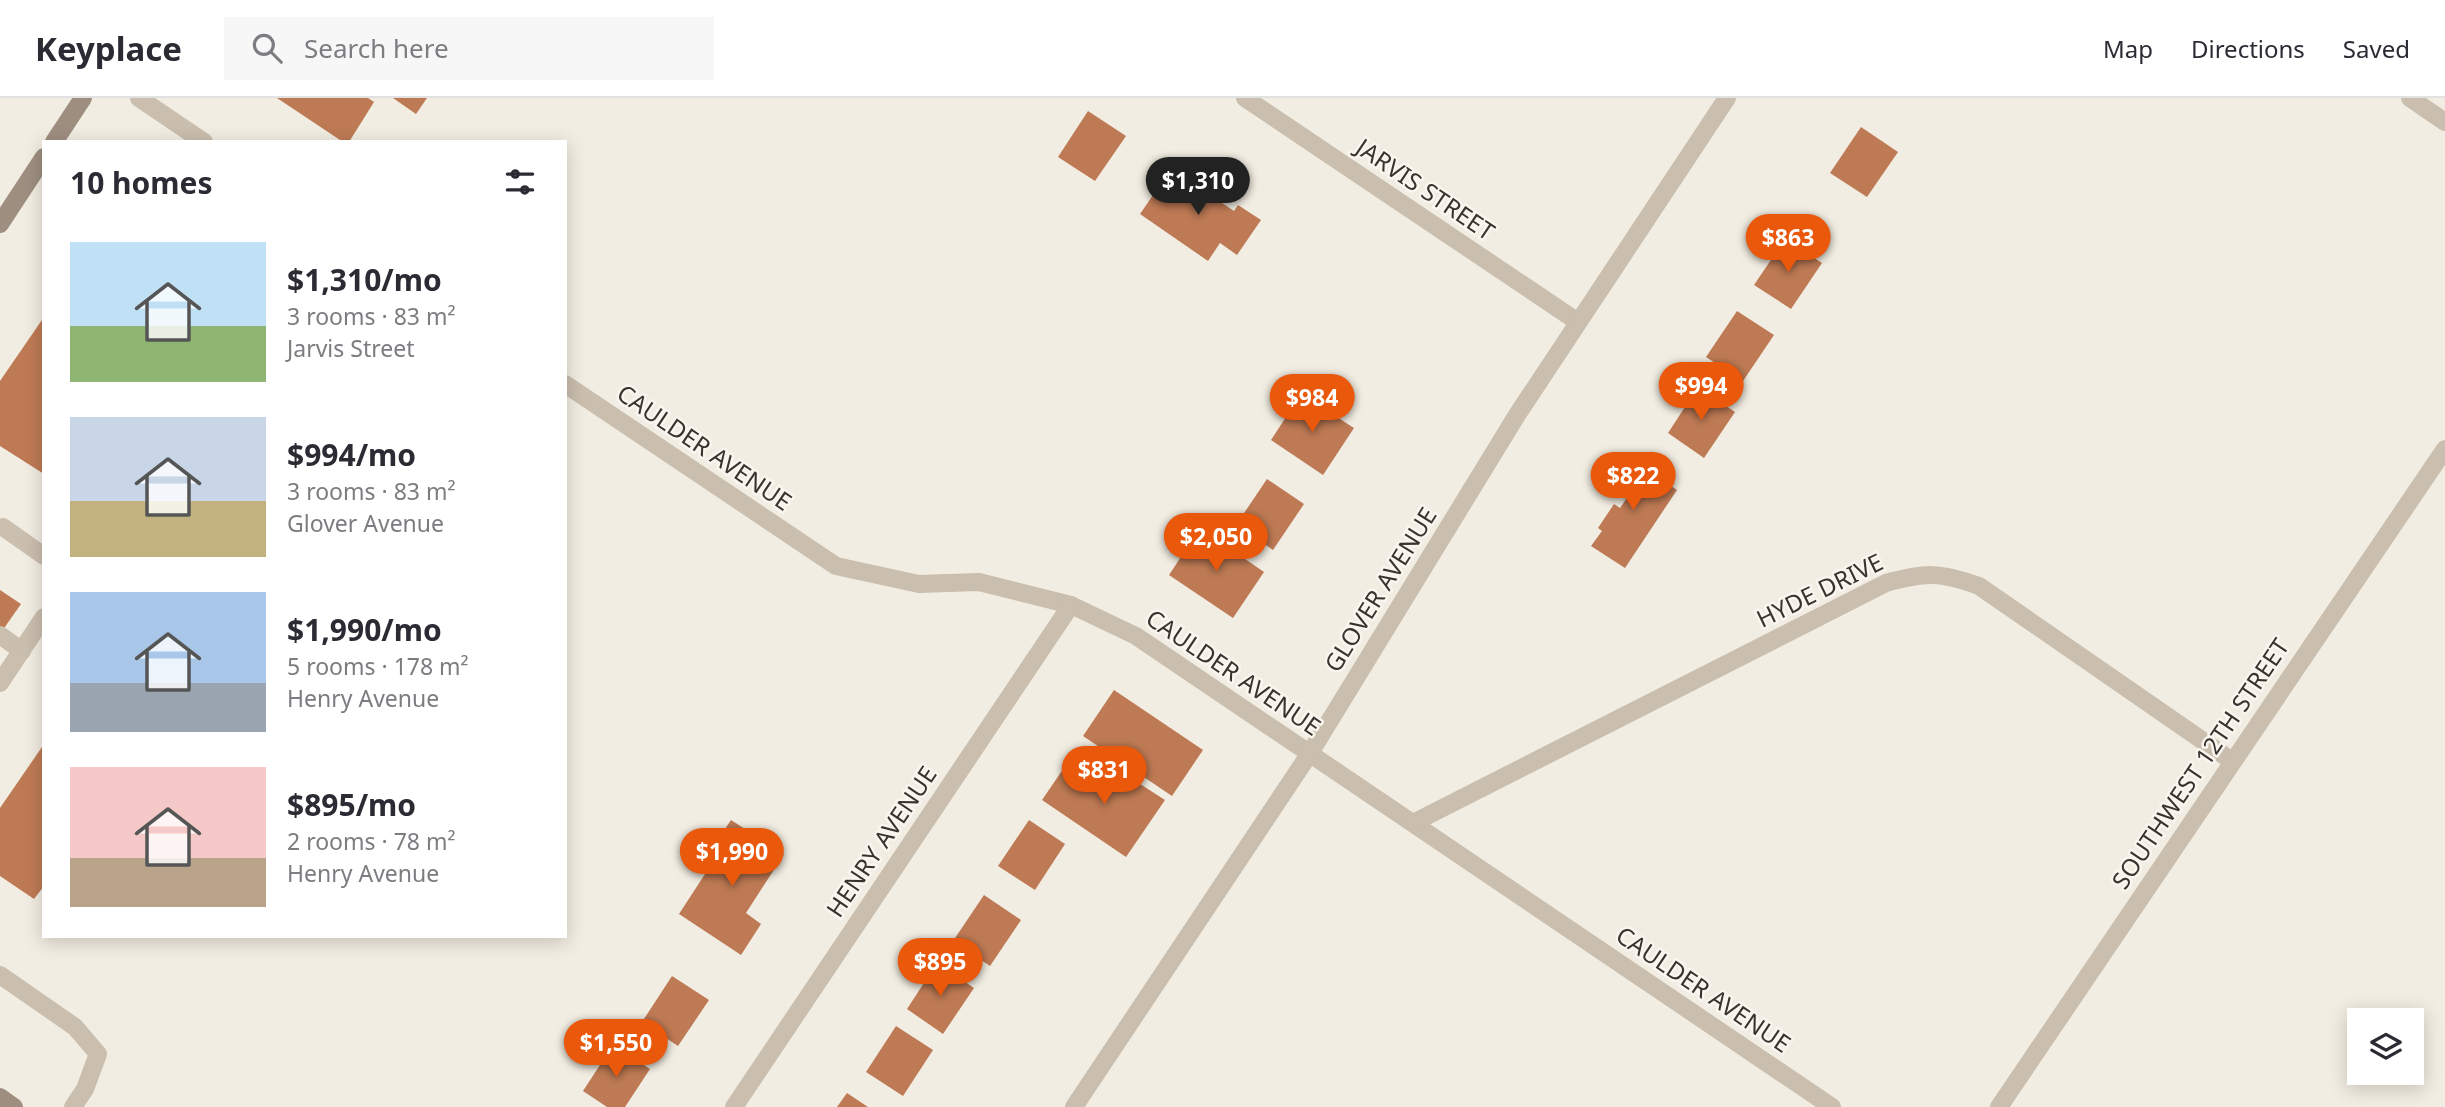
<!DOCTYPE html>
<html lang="en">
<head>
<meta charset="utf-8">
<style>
  :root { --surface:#fff; --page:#f7f7f7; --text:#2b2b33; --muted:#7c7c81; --line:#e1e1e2; --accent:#ea580c }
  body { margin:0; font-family:"Noto Sans",sans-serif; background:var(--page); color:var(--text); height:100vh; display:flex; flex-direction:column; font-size:26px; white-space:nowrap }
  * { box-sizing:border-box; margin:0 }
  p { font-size:23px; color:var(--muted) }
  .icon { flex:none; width:38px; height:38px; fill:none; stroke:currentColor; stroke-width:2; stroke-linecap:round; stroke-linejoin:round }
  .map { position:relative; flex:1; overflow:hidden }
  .details { position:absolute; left:42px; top:42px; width:525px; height:798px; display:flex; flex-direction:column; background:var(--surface); border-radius:0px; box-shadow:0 4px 18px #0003 }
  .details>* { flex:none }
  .controls { position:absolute; left:2347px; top:910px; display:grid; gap:14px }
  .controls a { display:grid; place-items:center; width:77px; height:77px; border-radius:0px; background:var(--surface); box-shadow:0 4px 18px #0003; font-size:35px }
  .price { position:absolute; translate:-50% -60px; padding:0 16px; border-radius:24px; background:var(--accent); color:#fff; font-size:23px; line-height:46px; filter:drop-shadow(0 2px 4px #0008) }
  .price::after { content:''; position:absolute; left:50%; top:42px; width:21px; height:16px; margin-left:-10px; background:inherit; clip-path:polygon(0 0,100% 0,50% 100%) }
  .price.current { background:#222; color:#fff }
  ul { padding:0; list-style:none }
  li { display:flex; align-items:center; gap:21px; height:175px; padding:0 28px }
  li span { display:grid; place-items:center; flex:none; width:196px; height:140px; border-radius:0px; color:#555 }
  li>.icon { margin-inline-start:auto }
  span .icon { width:84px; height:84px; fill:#fffc; stroke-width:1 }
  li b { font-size:30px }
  h2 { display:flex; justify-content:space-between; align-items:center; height:84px; padding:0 28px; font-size:30px }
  header { display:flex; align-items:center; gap:42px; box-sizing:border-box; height:98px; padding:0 35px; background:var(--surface); border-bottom:2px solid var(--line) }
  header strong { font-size:33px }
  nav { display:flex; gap:38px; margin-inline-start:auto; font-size:24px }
  .search { width:490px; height:63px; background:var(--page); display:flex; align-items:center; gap:18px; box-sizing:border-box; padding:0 24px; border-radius:0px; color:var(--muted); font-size:26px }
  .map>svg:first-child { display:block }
  .building { fill:#be7a54 }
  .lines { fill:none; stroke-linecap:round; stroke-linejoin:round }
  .lane { stroke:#cabeae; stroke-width:18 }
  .street { stroke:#cabeae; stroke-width:18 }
  .secondary { stroke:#9e8e80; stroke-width:18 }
  .labels { text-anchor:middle; stroke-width:5; stroke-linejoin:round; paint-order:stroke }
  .street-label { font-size:24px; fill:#3a322c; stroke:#faf6ef }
</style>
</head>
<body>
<header>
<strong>Keyplace</strong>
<div class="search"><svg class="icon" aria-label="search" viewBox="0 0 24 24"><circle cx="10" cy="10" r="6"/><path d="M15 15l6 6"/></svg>Search here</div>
<nav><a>Map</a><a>Directions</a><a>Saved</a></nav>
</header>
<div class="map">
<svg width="2445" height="1009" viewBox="0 0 2445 1009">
  <rect width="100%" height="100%" fill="#f2ede2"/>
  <g class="building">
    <path d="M 277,0 L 368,0 L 374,4 L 349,44 L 343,44 Z"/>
    <path d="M 393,0 L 427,0 L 416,16 Z"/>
    <path d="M 1088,13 L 1126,38 L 1095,83 L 1058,59 Z"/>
    <path d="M 1861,29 L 1898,54 L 1867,99 L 1830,75 Z"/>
    <path d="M 1171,71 L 1234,113 L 1238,107 L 1261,122 L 1237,157 L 1220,145 L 1208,163 L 1140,116 Z"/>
    <path d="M 1785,141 L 1822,165 L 1791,211 L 1754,187 Z"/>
    <path d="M 1737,213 L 1774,237 L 1743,283 L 1706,259 Z"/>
    <path d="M 44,219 L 44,376 L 0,348 L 0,283 Z"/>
    <path d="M 1698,289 L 1735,314 L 1704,360 L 1668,335 Z"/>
    <path d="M 1301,296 L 1354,330 L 1323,377 L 1271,342 Z"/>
    <path d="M 1625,357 L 1677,392 L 1625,470 L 1591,448 L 1602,433 L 1598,430 L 1614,406 L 1620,410 L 1631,394 L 1610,380 Z"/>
    <path d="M 1267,381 L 1304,406 L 1273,452 L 1236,427 Z"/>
    <path d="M 1200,430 L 1264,474 L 1233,520 L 1169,477 Z"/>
    <path d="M 0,492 L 21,506 L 0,536 Z"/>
    <path d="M 1114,592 L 1203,652 L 1172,698 L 1083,638 Z"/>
    <path d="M 44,646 L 44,788 L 34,801 L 0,778 L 0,710 Z"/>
    <path d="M 1070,661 L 1115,692 L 1126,677 L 1165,702 L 1126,759 L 1042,702 Z"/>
    <path d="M 731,722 L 784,756 L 746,815 L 761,826 L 741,857 L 679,816 L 720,753 L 713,749 Z"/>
    <path d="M 1029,722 L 1065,746 L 1035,792 L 998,768 Z"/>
    <path d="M 984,797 L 1021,822 L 990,868 L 953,843 Z"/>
    <path d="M 937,865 L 974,890 L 943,936 L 907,911 Z"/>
    <path d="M 672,878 L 709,902 L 678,948 L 642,924 Z"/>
    <path d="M 896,928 L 933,952 L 903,998 L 866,974 Z"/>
    <path d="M 613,947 L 650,971 L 625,1009 L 607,1009 L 583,993 Z"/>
    <path d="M 847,995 L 868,1009 L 837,1009 Z"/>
  </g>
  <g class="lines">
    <g class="lane">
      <path d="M 3,429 L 44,458"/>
      <path d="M 0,537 L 22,553"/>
      <path d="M 0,585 L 44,519"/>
      <path d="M 0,877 L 75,929 L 98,956 L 85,991 L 73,1009"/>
    </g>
    <g class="street">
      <path d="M 139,0 L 204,44"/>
      <path d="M 1245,0 L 1578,224"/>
      <path d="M 2410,0 L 2445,24"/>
      <path d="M 565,286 L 836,468 L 919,486 L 979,484 L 1071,507 L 1136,538 L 1832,1009"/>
      <path d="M 1413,725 L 1886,485 C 1926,474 1940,474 1979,488 L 2232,663"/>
      <path d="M 734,1009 L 1071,507"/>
      <path d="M 1074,1009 L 1310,655 L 1517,317 L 1727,0"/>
      <path d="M 1999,1009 L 2445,351"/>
    </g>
    <g class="secondary">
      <path d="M 54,44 L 83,0"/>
      <path d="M 0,126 L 44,59"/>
      <path d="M 0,999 L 14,1009"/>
    </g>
  </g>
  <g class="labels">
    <g class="street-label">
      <text transform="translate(1425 92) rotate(34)" y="8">JARVIS STREET</text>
      <text transform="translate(704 350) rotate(34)" y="8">CAULDER AVENUE</text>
      <text transform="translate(1381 492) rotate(-58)" y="8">GLOVER AVENUE</text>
      <text transform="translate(1820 493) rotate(-26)" y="8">HYDE DRIVE</text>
      <text transform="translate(1233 575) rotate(34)" y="8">CAULDER AVENUE</text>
      <text transform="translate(2201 666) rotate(-56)" y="8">SOUTHWEST 12TH STREET</text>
      <text transform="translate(882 744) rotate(-56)" y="8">HENRY AVENUE</text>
      <text transform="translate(1703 892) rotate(34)" y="8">CAULDER AVENUE</text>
    </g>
  </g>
</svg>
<div class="controls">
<a><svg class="icon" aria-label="layers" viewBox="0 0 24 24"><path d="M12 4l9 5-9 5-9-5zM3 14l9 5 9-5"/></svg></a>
</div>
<b class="price current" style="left:1198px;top:119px">$1,310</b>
<b class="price" style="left:1788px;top:176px">$863</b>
<b class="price" style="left:1701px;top:324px">$994</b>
<b class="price" style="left:1312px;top:336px">$984</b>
<b class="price" style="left:1633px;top:414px">$822</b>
<b class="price" style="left:1216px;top:475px">$2,050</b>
<b class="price" style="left:1104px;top:708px">$831</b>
<b class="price" style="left:732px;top:790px">$1,990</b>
<b class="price" style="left:940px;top:900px">$895</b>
<b class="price" style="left:616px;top:981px">$1,550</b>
<section class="details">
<h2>10 homes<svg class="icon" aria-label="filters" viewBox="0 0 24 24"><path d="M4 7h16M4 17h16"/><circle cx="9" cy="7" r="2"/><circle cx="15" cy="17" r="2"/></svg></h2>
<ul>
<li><span style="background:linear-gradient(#bfe0f5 60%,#8fb573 0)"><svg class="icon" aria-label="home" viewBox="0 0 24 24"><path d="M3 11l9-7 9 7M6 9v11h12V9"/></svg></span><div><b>$1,310/mo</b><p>3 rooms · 83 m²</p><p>Jarvis Street</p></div></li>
<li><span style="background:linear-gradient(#c9d6e8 60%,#c2b280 0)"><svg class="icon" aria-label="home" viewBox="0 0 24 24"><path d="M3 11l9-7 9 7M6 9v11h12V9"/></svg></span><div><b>$994/mo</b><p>3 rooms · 83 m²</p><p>Glover Avenue</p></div></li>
<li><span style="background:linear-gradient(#a9c7e8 65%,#9aa5b1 0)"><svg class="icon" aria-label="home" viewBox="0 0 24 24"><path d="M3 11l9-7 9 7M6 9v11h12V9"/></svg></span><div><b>$1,990/mo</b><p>5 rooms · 178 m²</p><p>Henry Avenue</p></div></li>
<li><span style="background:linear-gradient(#f6c9c9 65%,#b9a48a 0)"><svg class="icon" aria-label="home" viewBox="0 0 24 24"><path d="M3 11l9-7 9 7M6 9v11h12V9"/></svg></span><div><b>$895/mo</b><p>2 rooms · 78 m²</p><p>Henry Avenue</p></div></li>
</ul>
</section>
</div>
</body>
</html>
